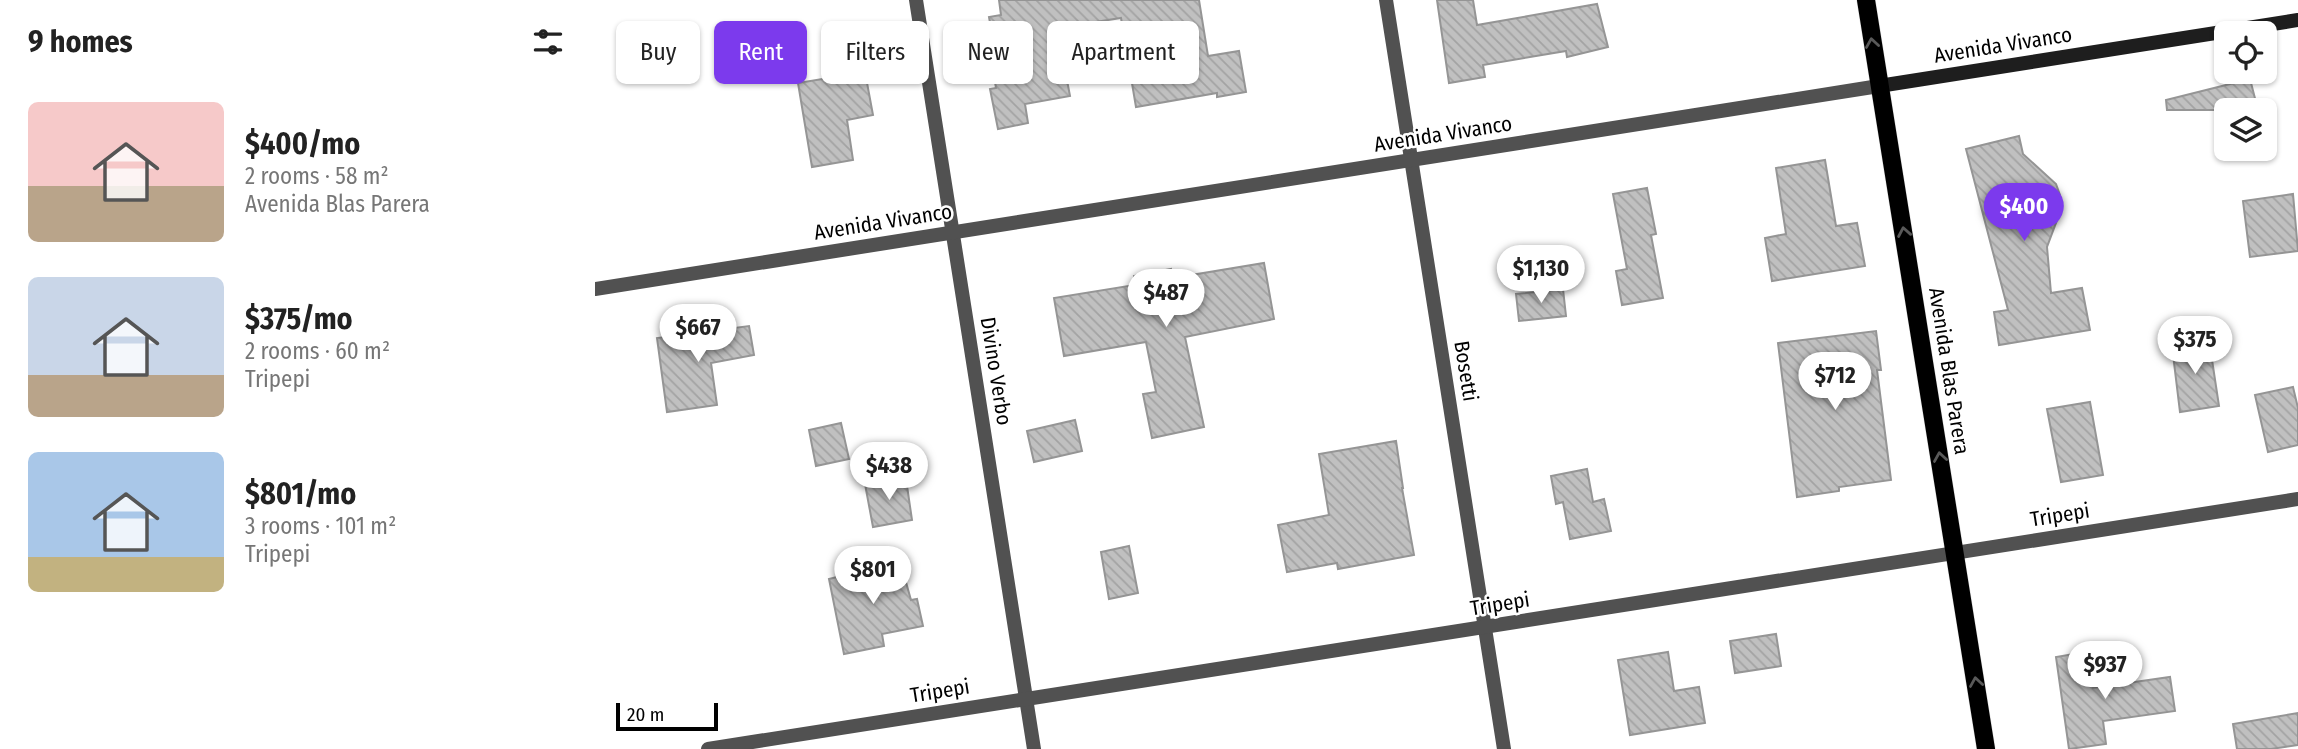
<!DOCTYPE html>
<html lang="en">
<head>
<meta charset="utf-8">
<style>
  :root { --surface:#fff; --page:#f6f6f6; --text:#222; --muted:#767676; --accent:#7c3aed }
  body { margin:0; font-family:"Fira Sans Condensed",sans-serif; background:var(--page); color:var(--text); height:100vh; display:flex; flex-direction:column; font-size:26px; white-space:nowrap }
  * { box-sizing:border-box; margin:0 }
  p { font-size:23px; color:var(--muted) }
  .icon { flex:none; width:38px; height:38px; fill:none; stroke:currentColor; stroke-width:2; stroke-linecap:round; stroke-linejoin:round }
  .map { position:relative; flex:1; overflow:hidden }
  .panel { display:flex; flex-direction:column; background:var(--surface); width:595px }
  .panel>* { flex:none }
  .top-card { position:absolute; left:21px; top:21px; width:665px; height:63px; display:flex; gap:14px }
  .buttons { position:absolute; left:1619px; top:21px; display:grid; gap:14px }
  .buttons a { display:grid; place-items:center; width:63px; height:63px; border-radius:10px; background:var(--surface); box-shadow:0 2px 5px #0004; font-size:35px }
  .scale { position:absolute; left:21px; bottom:18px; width:102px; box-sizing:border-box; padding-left:7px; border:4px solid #000; border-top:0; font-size:19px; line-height:24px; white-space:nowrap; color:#000; -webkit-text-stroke:5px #fff; paint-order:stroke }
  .price { position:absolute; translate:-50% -60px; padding:0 16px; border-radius:24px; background:#fff; color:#222; font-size:23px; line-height:46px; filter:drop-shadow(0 2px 4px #0008) }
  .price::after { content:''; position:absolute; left:50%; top:42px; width:21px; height:16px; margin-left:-10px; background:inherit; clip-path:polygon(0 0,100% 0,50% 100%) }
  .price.current { background:var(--accent); color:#fff }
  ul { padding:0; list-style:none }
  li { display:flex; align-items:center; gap:21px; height:175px; padding:0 28px }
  li span { display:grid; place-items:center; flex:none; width:196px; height:140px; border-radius:10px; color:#555 }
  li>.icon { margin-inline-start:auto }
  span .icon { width:84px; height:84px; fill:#fffc; stroke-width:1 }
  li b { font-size:30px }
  h2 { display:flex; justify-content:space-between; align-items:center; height:84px; padding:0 28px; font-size:30px }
  .pill { padding:0 24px; border-radius:10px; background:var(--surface); box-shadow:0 2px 5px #0004; font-size:24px; line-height:63px }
  .pill.current { background:var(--accent); color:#fff }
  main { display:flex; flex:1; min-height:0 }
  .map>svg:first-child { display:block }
  .building { fill:url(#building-back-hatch); stroke:#959595; stroke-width:2 }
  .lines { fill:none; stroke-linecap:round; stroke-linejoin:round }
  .primary-casing { stroke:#dbdbdb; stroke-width:19 }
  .minor { stroke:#515151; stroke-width:14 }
  .tertiary { stroke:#515151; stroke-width:14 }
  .secondary { stroke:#1e1e1e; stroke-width:14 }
  .primary { stroke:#000; stroke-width:18 }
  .oneway { stroke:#595959 }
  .labels { text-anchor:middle; stroke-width:5; stroke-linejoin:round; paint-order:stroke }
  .street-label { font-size:21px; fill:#000; stroke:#fff }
</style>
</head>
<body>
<main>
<section class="panel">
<h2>9 homes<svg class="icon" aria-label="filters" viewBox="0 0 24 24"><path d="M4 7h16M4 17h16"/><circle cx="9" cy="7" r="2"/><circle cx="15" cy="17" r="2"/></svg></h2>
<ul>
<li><span style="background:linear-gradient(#f6c9c9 60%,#b9a48a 0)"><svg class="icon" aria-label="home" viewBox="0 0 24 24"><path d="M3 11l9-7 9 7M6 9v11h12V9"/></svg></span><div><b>$400/mo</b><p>2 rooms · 58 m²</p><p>Avenida Blas Parera</p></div></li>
<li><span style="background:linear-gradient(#c9d6e8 70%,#b9a48a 0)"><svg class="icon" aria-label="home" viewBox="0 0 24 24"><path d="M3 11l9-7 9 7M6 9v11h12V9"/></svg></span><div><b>$375/mo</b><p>2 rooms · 60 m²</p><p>Tripepi</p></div></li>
<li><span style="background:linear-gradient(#a9c7e8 75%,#c2b280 0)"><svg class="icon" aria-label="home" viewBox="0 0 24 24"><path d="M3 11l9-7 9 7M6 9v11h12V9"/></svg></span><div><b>$801/mo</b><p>3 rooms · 101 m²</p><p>Tripepi</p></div></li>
</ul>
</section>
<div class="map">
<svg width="1703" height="749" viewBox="0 0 1703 749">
  <defs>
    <pattern id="building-back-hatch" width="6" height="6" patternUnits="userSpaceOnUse" patternTransform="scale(1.75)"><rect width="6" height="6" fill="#c0c0c0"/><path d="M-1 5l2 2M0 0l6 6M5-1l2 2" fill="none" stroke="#a3a3a3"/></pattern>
  </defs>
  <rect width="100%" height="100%" fill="#fff"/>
  <g class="building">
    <path d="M 404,0 L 604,0 L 613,56 L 644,51 L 651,92 L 622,97 L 622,93 L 541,107 L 526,18 L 462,28 L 475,96 L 430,104 L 433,123 L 403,129 L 395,89 L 401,88 L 393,40 L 398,39 L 394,17 L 406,15 Z"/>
    <path d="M 842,0 L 878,0 L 882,25 L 1002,4 L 1013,47 L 972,57 L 971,51 L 888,65 L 890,77 L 854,83 Z"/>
    <path d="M 270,72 L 278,115 L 252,120 L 258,160 L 217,167 L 203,83 Z"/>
    <path d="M 1655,79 L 1663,110 L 1572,110 L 1571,100 Z"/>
    <path d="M 1424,136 L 1428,154 L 1461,184 L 1465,195 L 1467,207 L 1452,247 L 1456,293 L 1487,288 L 1495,330 L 1404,345 L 1399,312 L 1413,310 L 1371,149 Z"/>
    <path d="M 1230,160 L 1241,226 L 1262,223 L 1270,266 L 1177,281 L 1170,238 L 1191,234 L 1181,168 Z"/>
    <path d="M 1052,188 L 1061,234 L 1056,235 L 1068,298 L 1027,305 L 1021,271 L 1032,269 L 1018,194 Z"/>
    <path d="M 1698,194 L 1703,251 L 1655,257 L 1648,201 Z"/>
    <path d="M 669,263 L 679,319 L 590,337 L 609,427 L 557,438 L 548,394 L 561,392 L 551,342 L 469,356 L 459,298 L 540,285 L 539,276 L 576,269 L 578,278 Z"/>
    <path d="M 968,289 L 971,316 L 924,321 L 921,294 Z"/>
    <path d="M 154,326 L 159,355 L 116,363 L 122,405 L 72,412 L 62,338 Z"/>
    <path d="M 1281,331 L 1286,370 L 1282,370 L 1296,480 L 1244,487 L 1244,491 L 1202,497 L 1183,343 Z"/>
    <path d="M 1614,340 L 1624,406 L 1585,412 L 1577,346 Z"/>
    <path d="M 1698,387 L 1703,408 L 1703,445 L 1673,452 L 1660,395 Z"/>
    <path d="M 1495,402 L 1508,475 L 1466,482 L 1452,409 Z"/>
    <path d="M 480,420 L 487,451 L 439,462 L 432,431 Z"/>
    <path d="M 246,423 L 254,459 L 221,466 L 214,430 Z"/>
    <path d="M 801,441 L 808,488 L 807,488 L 819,555 L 743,569 L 742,563 L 692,572 L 683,525 L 734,515 L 724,454 Z"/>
    <path d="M 992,469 L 998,502 L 1009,499 L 1016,531 L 975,539 L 968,502 L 961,504 L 956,476 Z"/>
    <path d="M 311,479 L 317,520 L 278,527 L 270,484 Z"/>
    <path d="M 534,546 L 543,593 L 514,599 L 506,552 Z"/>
    <path d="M 305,561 L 316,600 L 322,599 L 328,626 L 287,634 L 289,646 L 249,654 L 234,579 Z"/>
    <path d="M 1181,634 L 1186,666 L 1140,673 L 1135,641 Z"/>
    <path d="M 1073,652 L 1079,691 L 1104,687 L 1110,723 L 1035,735 L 1023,660 Z"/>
    <path d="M 1491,652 L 1498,688 L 1575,677 L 1580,711 L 1508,721 L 1511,744 L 1474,749 L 1461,657 Z"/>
    <path d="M 1703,713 L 1703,745 L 1676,749 L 1642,749 L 1638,724 Z"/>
  </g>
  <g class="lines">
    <defs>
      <path id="primary" d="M 1271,0 L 1391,749"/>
    </defs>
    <use href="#primary" class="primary-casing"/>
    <g class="minor">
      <path d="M 321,0 L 439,749"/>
      <path d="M 791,0 L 909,749"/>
      <path d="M 113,749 L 1703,499"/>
    </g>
    <path class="tertiary" d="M 0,289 L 1284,86"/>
    <path class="secondary" d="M 1284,86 L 1703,20"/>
    <use href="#primary" class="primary"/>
  </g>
  <defs><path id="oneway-chevron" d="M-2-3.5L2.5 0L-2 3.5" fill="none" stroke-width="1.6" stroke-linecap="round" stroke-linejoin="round" transform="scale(1.75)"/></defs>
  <g class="oneway">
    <use href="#oneway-chevron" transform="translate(1277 43) rotate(-99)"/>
    <use href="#oneway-chevron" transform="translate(1309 232) rotate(-100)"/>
    <use href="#oneway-chevron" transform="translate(1345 457) rotate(-99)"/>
    <use href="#oneway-chevron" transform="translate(1381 682) rotate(-99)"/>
  </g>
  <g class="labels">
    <g class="street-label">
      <text transform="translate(1408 45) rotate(-9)" y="7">Avenida Vivanco</text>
      <text transform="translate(848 134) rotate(-9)" y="7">Avenida Vivanco</text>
      <text transform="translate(288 222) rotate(-9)" y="7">Avenida Vivanco</text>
      <text transform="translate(401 371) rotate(81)" y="7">Divino Verbo</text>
      <text transform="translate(871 371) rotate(81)" y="7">Bosetti</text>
      <text transform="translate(1354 371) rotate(81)" y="7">Avenida Blas Parera</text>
      <text transform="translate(1465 515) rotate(-9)" y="7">Tripepi</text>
      <text transform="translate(905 604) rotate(-9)" y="7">Tripepi</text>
      <text transform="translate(345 691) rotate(-9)" y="7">Tripepi</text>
    </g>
  </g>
</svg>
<div class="buttons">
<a><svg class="icon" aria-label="locate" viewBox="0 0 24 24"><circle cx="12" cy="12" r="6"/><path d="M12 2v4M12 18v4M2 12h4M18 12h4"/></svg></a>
<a><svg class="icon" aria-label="layers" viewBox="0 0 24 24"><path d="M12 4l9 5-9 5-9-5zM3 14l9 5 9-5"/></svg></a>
</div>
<div class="scale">20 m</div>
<b class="price current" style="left:1429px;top:243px">$400</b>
<b class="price" style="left:946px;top:305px">$1,130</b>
<b class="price" style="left:571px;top:329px">$487</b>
<b class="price" style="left:103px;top:364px">$667</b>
<b class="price" style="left:1600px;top:376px">$375</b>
<b class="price" style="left:1240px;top:412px">$712</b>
<b class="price" style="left:294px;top:502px">$438</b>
<b class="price" style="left:278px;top:606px">$801</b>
<b class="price" style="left:1510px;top:701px">$937</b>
<div class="top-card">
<a class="pill">Buy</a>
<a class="pill current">Rent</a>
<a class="pill">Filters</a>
<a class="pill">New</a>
<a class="pill">Apartment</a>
</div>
</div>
</main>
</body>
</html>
